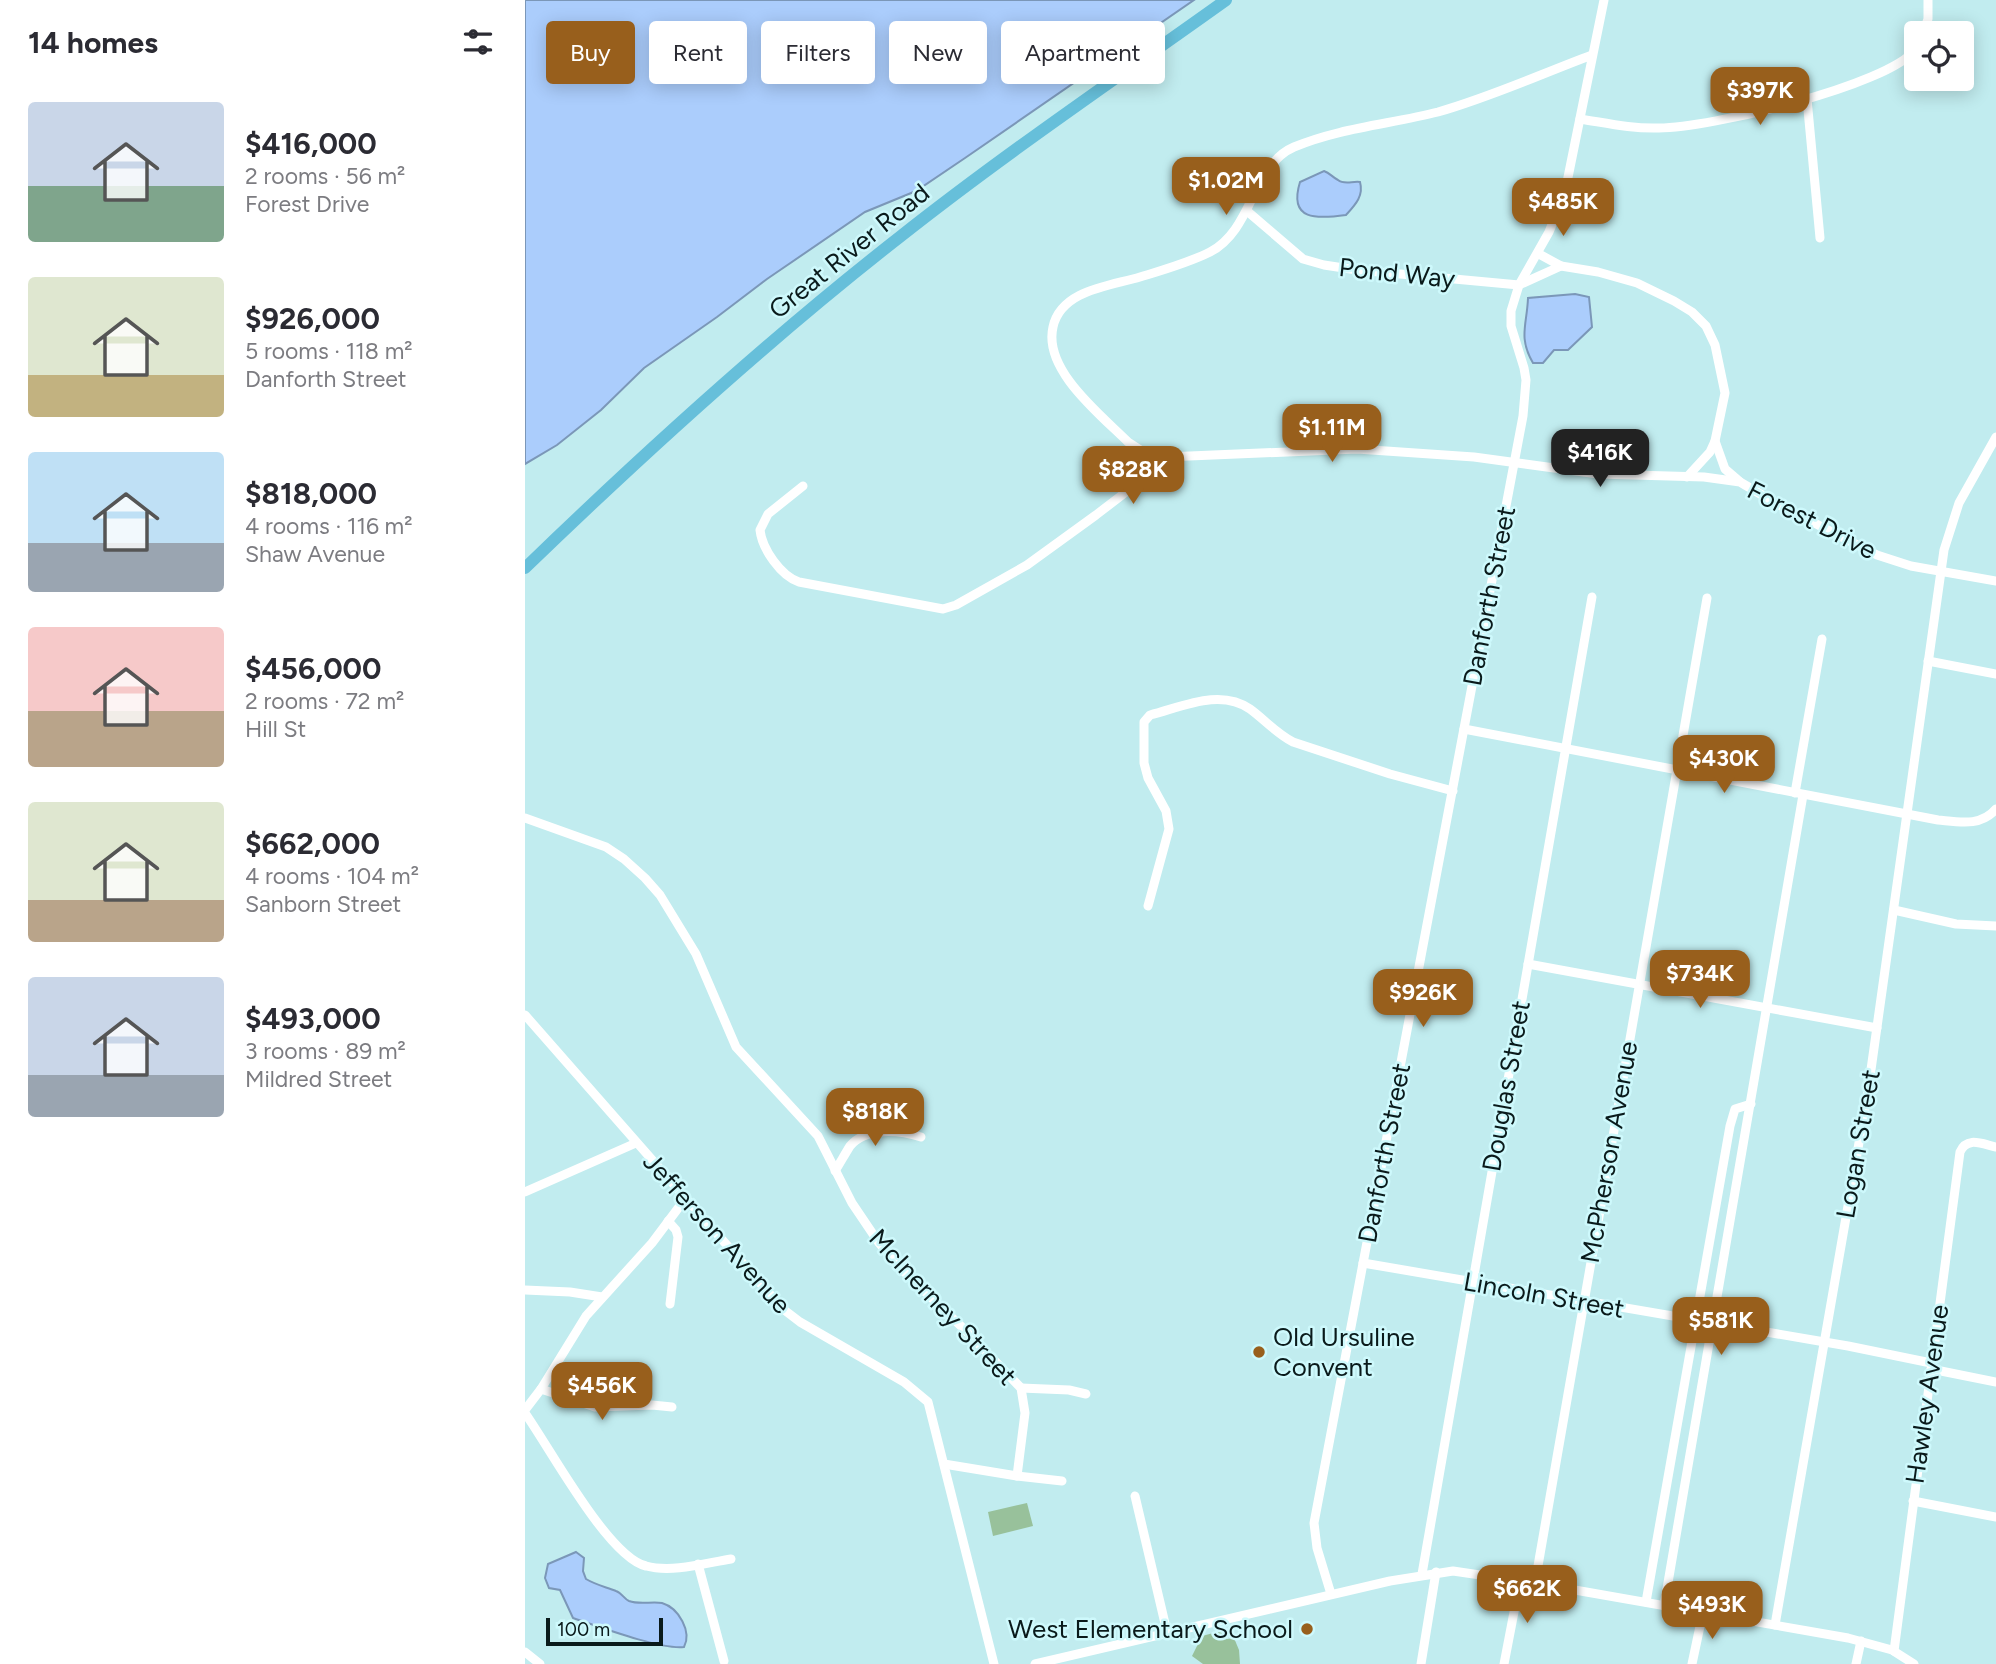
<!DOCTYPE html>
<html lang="en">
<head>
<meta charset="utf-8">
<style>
  :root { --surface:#fff; --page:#f2f2f3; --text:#2b2b33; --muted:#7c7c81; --accent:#985f1c }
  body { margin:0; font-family:Figtree,sans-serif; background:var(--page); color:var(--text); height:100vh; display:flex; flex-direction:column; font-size:26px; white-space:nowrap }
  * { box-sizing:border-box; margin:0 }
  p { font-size:23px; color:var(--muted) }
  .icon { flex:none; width:38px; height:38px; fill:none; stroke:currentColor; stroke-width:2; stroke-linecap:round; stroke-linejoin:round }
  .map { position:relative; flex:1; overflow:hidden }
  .details { display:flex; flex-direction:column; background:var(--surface); width:525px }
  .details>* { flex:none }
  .hud { position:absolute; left:21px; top:21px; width:665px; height:63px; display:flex; gap:14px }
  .controls { position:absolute; left:1379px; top:21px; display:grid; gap:14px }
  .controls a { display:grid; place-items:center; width:70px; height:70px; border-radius:7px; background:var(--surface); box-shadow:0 4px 18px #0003; font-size:35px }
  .scale { position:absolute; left:21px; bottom:18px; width:117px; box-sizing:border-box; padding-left:7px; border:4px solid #0a1a1b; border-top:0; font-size:19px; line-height:24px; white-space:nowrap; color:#0a1a1b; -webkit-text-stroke:5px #cef9fc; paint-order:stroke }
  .price { position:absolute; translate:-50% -60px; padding:0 16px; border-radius:14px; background:var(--accent); color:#fff; font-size:23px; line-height:46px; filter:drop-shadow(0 2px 4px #0008) }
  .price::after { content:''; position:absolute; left:50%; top:42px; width:21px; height:16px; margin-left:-10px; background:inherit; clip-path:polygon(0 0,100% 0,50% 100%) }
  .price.selected { background:#222; color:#fff }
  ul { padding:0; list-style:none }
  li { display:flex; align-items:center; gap:21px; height:175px; padding:0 28px }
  li span { display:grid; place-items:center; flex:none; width:196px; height:140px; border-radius:7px; color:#555 }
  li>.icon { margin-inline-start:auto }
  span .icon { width:84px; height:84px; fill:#fffc; stroke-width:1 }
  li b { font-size:30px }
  h2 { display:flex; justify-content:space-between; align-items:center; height:84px; padding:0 28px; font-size:30px }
  .tag { padding:0 24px; border-radius:7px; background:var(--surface); box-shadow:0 4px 18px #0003; font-size:24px; line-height:63px }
  .tag.selected { background:var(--accent); color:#fff }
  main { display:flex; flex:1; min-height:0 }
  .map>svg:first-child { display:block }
  .green { fill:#98c19b }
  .water { fill:#abcdfc; stroke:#7b97b8; stroke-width:2 }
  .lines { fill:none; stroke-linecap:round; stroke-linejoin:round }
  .minor { stroke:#fff; stroke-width:9 }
  .major { stroke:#66bfda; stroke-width:12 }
  .poi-dot { fill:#985f1c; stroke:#cef9fc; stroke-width:2.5 }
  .labels { text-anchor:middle; stroke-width:5; stroke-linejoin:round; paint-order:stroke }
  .street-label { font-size:26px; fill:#0a1a1b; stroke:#cef9fc }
  .poi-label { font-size:26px; fill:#0a1a1b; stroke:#cef9fc; text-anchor:start }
</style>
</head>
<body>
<main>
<section class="details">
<h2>14 homes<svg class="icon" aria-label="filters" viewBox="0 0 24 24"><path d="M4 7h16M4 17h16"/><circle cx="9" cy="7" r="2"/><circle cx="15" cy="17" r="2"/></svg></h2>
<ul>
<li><span style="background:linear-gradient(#c9d6e8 60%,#7fa58c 0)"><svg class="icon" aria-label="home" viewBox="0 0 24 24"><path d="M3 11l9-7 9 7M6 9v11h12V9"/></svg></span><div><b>$416,000</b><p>2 rooms · 56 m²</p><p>Forest Drive</p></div></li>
<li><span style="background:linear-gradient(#dfe7d0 70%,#c2b280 0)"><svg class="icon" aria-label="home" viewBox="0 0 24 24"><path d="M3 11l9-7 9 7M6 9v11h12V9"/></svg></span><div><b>$926,000</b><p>5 rooms · 118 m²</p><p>Danforth Street</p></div></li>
<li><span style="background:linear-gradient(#bfe0f5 65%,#9aa5b1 0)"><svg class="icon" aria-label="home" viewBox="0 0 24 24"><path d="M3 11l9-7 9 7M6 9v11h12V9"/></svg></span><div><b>$818,000</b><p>4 rooms · 116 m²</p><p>Shaw Avenue</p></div></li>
<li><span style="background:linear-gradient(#f6c9c9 60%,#b9a48a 0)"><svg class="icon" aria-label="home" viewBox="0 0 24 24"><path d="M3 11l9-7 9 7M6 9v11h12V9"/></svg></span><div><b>$456,000</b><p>2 rooms · 72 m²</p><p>Hill St</p></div></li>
<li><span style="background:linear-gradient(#dfe7d0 70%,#b9a48a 0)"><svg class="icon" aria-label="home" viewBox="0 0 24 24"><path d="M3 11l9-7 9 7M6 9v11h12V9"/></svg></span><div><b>$662,000</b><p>4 rooms · 104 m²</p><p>Sanborn Street</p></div></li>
<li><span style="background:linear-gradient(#c9d6e8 70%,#9aa5b1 0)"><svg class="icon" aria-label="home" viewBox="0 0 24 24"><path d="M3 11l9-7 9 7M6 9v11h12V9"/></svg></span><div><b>$493,000</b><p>3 rooms · 89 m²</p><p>Mildred Street</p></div></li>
</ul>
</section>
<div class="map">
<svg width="1471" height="1664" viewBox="0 0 1471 1664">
  <rect width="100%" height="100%" fill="#c1ecef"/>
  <g class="green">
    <path d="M 502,1503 L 508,1526 L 468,1536 L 463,1512 Z"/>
    <path d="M 696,1631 L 698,1636 L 701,1634 L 702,1639 L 709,1638 L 714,1650 L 715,1664 L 678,1664 L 667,1656 L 677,1636 Z"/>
  </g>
  <g class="water">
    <path d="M 0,0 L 669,0 L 440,158 L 391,191 L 340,212 L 242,279 L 192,317 L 119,368 L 76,410 L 32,445 L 0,464 Z"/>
    <path d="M 799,171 C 805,173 807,177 813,180 C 819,185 827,181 835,182 C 839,196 830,205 821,215 C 792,219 763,221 775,182 Z"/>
    <path d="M 1050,294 L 1064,297 L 1067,327 L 1043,350 L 1029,350 L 1018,363 L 1008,363 C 993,337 1002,325 1003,298 Z"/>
    <path d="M 51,1552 L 59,1558 L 58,1571 L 61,1579 C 71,1585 81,1587 91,1591 C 97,1593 99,1599 104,1601 C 115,1605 127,1601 137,1603 C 154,1608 167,1632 159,1647 C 136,1650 72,1626 48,1618 L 35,1590 L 24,1588 L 20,1578 L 23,1564 Z"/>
  </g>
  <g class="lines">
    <g class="minor">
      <path d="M 1398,33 L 1403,19 L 1403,0"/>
      <path d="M 1067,55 C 1016,74 966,97 913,112 C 866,124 814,128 769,147 C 727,165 728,230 685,252 C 663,263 638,270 615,277 C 585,286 536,290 528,327 C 518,370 576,415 603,442 L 620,453 L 641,457 L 832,449 L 949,457 L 1073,474 L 1179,477 L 1215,482 L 1254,505 L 1352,555 L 1386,566 L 1471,581"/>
      <path d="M 1282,99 L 1295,238"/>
      <path d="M 1055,119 C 1081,123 1107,129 1134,128 C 1183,128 1363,86 1391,49"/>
      <path d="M 722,211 L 778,259 L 799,265 L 832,270 L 994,285 L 1036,266 L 1073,272 L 1112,283 L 1149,301 L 1167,312 L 1181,326 L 1190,345 L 1200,393 L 1190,441 L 1185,452 L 1162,477"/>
      <path d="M 1014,254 L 1036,266"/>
      <path d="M 1190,441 L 1200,469 L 1214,481"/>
      <path d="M 278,486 L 243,514 L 235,530 C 237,549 256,576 274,582 L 418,609 L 431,605 L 502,565 L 571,515 L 614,482 L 628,455"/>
      <path d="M 1403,661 L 1471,674"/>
      <path d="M 939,729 L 1413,820 C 1434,822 1456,827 1471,809"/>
      <path d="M 1270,793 L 1297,639"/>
      <path d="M 0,818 L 81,847 L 99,859 L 120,878 L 135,895 L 171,954 L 211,1047 L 293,1136 L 327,1203 L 354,1243 L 373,1266 L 439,1329 L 496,1388 L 500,1413 L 492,1476"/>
      <path d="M 623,906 L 644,829 L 641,811 L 623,778 L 619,763 L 619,722 L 625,715 C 657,707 695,688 725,709 C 740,720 751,733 768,742 L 865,774 L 928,791"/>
      <path d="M 1369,910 L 1431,924 L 1471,926"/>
      <path d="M 1003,964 L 1352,1028"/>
      <path d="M 0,1015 L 258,1309 L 275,1322 L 379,1382 L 403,1402 L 469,1664"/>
      <path d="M 310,1171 C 315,1163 320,1154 325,1146 C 341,1127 374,1130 396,1137"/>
      <path d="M 0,1192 L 111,1143"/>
      <path d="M 143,1221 L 151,1230 L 153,1237 L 145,1304"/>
      <path d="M 838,1263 L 1323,1346 L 1406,1363"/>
      <path d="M 0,1290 L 45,1292 L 77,1297"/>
      <path d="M 1406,1369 L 1471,1382"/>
      <path d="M 496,1388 L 544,1390 L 561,1394"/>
      <path d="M 16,1389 L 70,1407 L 127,1405 L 147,1407"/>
      <path d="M 0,1410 L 16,1389 L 61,1316 L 127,1243 L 160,1199"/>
      <path d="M 0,1413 C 25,1448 83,1557 121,1566 C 147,1573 181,1563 206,1559"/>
      <path d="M 419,1464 L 492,1476 L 537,1481"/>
      <path d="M 610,1496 L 642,1632"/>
      <path d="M 1388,1501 L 1471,1517"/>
      <path d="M 173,1564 L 199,1661"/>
      <path d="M 897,1574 L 1067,597"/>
      <path d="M 1010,1583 L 1182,598"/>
      <path d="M 806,1594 L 792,1548 L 789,1523 L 998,416 L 1001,380 L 999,368 L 986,326 L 986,311 L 994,285 L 1024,232 L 1040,192 L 1079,0"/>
      <path d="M 1121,1602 L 1205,1126 L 1210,1109 L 1226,1104"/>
      <path d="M 1139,1606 L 1278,795"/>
      <path d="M 1250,1625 L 1343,1091 L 1419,550 L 1434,503 L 1471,437"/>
      <path d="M 1369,1651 L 1435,1152 C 1442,1136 1457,1144 1471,1147"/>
      <path d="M 0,1652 L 15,1664"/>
      <path d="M 510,1664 L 865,1581 L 928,1571 L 1010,1583 L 1323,1638 L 1367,1650 L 1389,1664"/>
      <path d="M 896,1664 L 911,1572"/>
      <path d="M 979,1664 L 995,1581"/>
      <path d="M 1167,1664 L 1178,1612"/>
      <path d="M 1331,1664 L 1336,1641"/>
    </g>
    <path class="major" d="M 0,568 C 120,452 244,339 376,236 C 481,153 592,78 701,0"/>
  </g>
  <g class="poi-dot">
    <circle cx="734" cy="1352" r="7"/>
    <circle cx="782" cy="1629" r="7"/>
  </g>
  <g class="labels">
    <g class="street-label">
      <text transform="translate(324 251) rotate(-39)" y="9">Great River Road</text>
      <text transform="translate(872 273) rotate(6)" y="9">Pond Way</text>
      <text transform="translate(1287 520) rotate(27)" y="9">Forest Drive</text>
      <text transform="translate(964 596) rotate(-79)" y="9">Danforth Street</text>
      <text transform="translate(981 1086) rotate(-80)" y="9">Douglas Street</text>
      <text transform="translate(1333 1144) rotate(-80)" y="9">Logan Street</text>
      <text transform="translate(1084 1152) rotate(-80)" y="9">McPherson Avenue</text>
      <text transform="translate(859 1153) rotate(-79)" y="9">Danforth Street</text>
      <text transform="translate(192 1233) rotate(48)" y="9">Jefferson Avenue</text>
      <text transform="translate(1019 1295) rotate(10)" y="9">Lincoln Street</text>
      <text transform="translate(418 1307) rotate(47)" y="9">McInerney Street</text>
      <text transform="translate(1402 1394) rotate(-82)" y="9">Hawley Avenue</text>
    </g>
    <g class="poi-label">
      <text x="748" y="1346">Old Ursuline<tspan x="748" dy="30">Convent</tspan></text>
      <text x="768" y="1638" text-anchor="end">West Elementary School</text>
    </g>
  </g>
</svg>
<div class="controls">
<a><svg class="icon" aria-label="locate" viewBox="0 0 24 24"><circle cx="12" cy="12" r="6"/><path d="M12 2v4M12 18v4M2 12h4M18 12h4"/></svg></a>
</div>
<div class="scale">100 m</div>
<b class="price" style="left:1235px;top:127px">$397K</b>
<b class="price" style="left:701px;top:217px">$1.02M</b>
<b class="price" style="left:1038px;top:238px">$485K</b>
<b class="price" style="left:807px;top:464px">$1.11M</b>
<b class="price selected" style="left:1075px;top:489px">$416K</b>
<b class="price" style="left:608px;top:506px">$828K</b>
<b class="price" style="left:1199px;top:795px">$430K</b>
<b class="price" style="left:1175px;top:1010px">$734K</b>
<b class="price" style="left:898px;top:1029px">$926K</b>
<b class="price" style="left:350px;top:1148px">$818K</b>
<b class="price" style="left:1196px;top:1357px">$581K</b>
<b class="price" style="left:77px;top:1422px">$456K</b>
<b class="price" style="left:1002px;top:1625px">$662K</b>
<b class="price" style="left:1187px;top:1641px">$493K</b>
<div class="hud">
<a class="tag selected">Buy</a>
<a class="tag">Rent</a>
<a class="tag">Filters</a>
<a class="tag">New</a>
<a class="tag">Apartment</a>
</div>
</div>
</main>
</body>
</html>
